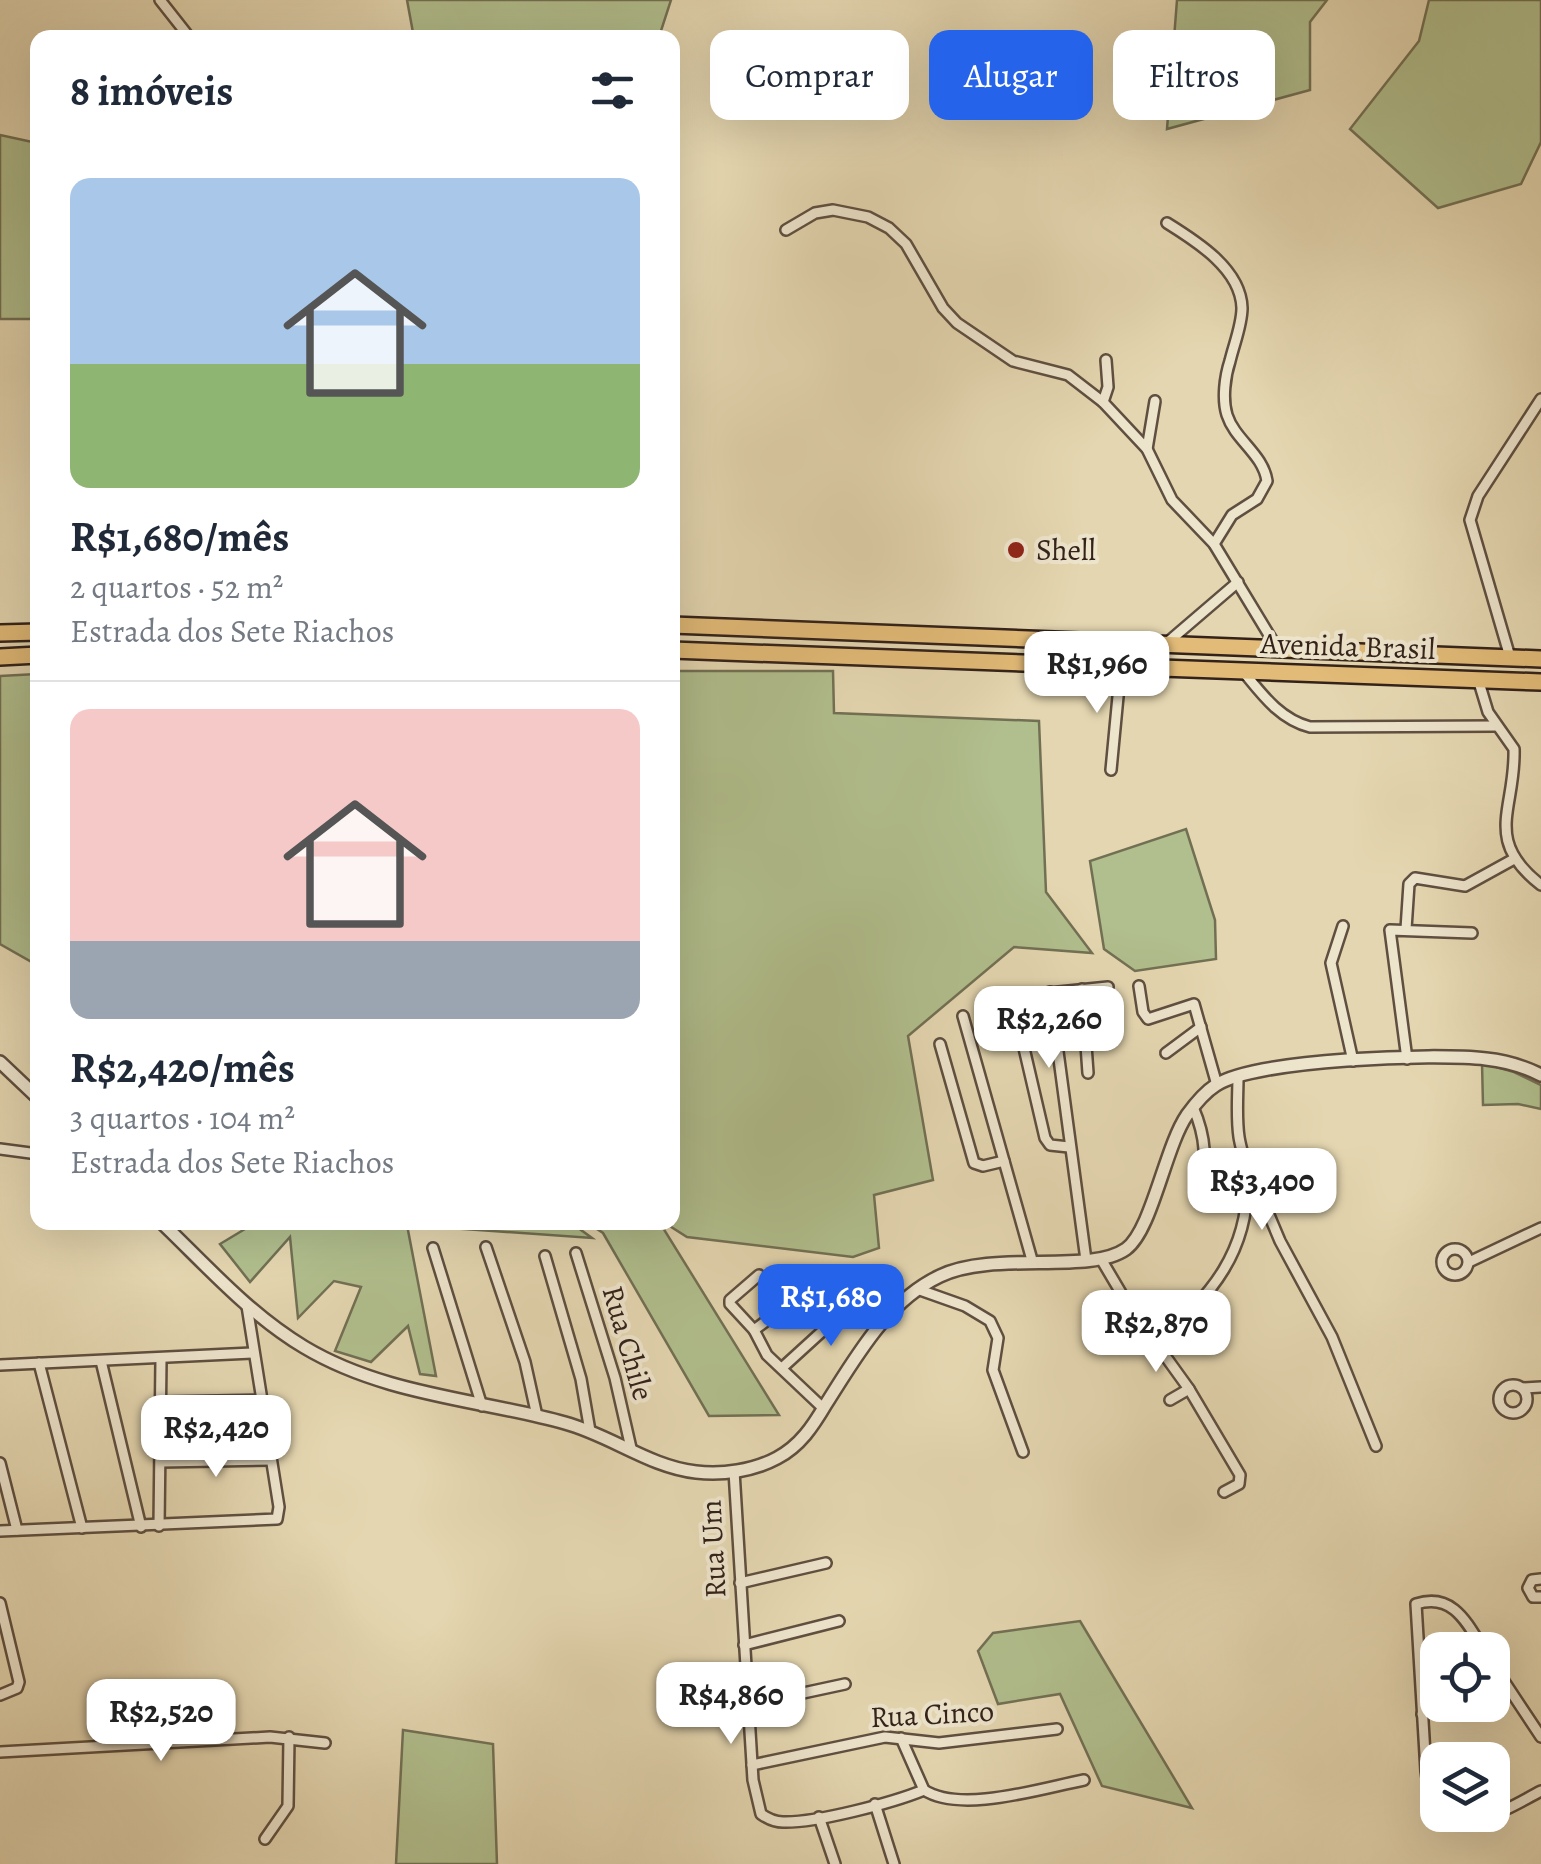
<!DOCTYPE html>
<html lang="pt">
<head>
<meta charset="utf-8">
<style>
  :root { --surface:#fff; --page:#f2f2f3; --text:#1f2937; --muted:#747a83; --line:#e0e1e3; --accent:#2563eb }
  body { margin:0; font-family:Alegreya,serif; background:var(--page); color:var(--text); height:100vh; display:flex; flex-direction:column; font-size:38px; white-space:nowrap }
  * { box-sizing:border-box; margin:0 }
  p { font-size:32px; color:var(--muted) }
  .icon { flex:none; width:55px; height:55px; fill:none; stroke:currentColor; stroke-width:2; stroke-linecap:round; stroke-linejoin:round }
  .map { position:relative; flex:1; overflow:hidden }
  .side { position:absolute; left:30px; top:30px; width:650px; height:1200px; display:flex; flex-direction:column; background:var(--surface); border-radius:20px; box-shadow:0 10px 40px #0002 }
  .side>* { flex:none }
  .top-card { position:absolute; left:710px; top:30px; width:680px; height:90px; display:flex; gap:20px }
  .controls { position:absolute; left:1420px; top:1632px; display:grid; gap:20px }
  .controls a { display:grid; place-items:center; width:90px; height:90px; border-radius:20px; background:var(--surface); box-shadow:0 10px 40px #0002; font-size:50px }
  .price { position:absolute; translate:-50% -85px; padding:0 22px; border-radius:20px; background:#fff; color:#222; font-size:32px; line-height:65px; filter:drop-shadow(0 2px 5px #0008) }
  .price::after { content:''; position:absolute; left:50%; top:60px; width:30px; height:22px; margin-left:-15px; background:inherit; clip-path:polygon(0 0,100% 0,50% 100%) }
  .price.active { background:var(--accent); color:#fff }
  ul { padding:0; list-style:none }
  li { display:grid; align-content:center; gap:20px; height:530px; padding:0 40px }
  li+li { border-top:2px solid var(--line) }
  li span { display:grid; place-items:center; height:310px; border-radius:20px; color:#555 }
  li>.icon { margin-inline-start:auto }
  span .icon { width:180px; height:180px; fill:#fffc; stroke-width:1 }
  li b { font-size:42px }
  h2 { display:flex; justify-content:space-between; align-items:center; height:120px; padding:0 40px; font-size:42px }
  .tag { padding:0 35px; border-radius:20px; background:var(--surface); box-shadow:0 10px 40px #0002; font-size:35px; line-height:90px }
  .tag.active { background:var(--accent); color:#fff }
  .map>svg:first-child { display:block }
  .green { fill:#b1be8d; stroke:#727054; stroke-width:2.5 }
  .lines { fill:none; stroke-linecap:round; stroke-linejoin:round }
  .minor-casing { stroke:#5f4f40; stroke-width:14 }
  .tertiary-casing { stroke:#5f4f40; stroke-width:16 }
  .motorway-casing { stroke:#33221a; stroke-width:20 }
  .minor { stroke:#ede4cc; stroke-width:9 }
  .tertiary { stroke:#ede4cc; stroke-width:11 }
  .motorway { stroke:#e2bb78; stroke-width:15 }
  .poi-dot { fill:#8f2418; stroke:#ede4cc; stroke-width:4 }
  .labels { text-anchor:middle; stroke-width:8; stroke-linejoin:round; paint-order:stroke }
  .poi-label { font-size:30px; fill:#33221a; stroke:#ede4cc; text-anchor:start }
  .street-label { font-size:30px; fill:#33221a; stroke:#ede4cc }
</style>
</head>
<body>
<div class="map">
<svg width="1541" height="1864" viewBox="0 0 1541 1864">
  <rect width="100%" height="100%" fill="#e4d6b0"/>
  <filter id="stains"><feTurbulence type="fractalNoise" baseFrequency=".002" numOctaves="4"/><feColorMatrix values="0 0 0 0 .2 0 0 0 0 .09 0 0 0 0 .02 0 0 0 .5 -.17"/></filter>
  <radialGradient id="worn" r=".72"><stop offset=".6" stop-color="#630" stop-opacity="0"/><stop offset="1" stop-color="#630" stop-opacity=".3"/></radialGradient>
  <g class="green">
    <path d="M 407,0 L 671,0 L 659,37 L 414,38 Z"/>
    <path d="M 1177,0 L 1327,0 L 1310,22 L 1310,90 L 1167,129 Z"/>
    <path d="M 1429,0 L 1541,0 L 1541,142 L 1521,184 L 1438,208 L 1350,129 L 1419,41 Z"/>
    <path d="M 0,135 L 37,143 L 37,319 L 0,319 Z"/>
    <path d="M 673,671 L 833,671 L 834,713 L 1039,721 L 1046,892 L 1092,953 L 1014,947 L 908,1036 L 933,1180 L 874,1195 L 879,1248 L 853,1257 L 687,1237 L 665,1223 L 672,1222 Z"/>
    <path d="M 37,674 L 38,674 L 37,965 L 0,944 L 0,676 Z"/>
    <path d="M 1186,829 L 1215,920 L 1216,959 L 1135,971 L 1104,949 L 1090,861 Z"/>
    <path d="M 1482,1063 L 1514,1072 L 1541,1085 L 1541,1109 L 1518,1104 L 1483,1105 Z"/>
    <path d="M 255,1223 L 570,1222 L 592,1238 L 407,1225 L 436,1376 L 420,1374 L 408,1326 L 371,1362 L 335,1351 L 361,1287 L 334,1281 L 298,1318 L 290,1237 L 250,1282 L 220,1244 Z"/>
    <path d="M 588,1223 L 660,1223 L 779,1415 L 709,1416 L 603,1233 Z"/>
    <path d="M 1080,1621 L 1192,1808 L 1102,1786 L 1060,1694 L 998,1704 L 978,1651 L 993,1633 Z"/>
    <path d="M 403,1730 L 493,1744 L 497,1864 L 396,1864 Z"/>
  </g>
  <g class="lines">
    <defs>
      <g id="minor">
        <path d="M 160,0 L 190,38"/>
        <path d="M 1167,223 C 1196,241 1241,269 1242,308 C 1242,325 1234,344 1230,361 C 1225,376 1222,399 1227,415 C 1235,440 1263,454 1267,481 L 1257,499 L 1232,515 L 1214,544"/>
        <path d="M 786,230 L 815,213 L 833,210 L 868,217 L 889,228 L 906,244 L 943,308 L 957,323 L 1013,361 L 1068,375 L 1103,402 L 1147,449 L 1172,500 L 1214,544 L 1277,648"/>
        <path d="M 1103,402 L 1108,387 L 1106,360"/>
        <path d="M 1147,449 L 1155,401"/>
        <path d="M 1168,642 L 1238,582"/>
        <path d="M 1510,657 L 1470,520 L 1478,496 L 1541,399"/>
        <path d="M 1242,670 C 1261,693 1279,719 1310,727 L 1496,726"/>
        <path d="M 1478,679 L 1488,712 L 1514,749 C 1516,809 1482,839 1541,885"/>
        <path d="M 1111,770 L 1121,665"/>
        <path d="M 1343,926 L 1331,963 L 1353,1061"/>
        <path d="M 1406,929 L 1409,884 L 1415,878 L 1465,886 L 1514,859"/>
        <path d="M 1139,986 L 1143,1012 L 1148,1019 L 1194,1004 L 1217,1085"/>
        <path d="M 1082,989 L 1088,1073"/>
        <path d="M 1050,992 L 1086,1260"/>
        <path d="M 963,1016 L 1032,1260"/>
        <path d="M 940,1044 L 974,1163 L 983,1166 L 1004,1161"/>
        <path d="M 1166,1053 L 1201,1027"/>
        <path d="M 1407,1059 L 1390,930 L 1472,933"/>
        <path d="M 1193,1107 C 1206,1137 1208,1163 1198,1193"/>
        <path d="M 1069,1147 L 1050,1145 L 1045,1138 L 1013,1001 L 1019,996 L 1108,987"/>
        <path d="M 0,1149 L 38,1154"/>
        <path d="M 1247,1180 L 1261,1196 L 1280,1241 L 1332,1337 L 1376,1446"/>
        <path d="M 486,1247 L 525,1362 L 537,1416"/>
        <path d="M 433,1248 L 482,1406"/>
        <circle cx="1455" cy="1262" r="13"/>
        <path d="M 576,1253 L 615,1378 L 631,1448"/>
        <path d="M 545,1256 L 581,1379 L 590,1431"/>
        <path d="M 1101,1259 L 1127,1303 L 1189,1389 L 1240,1475 L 1239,1484 L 1224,1492"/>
        <path d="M 1469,1262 L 1541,1228"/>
        <path d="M 759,1275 L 730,1300 L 730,1304 L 754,1330 L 767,1355 L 823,1408"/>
        <path d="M 917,1289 L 965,1306 L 990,1321 L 998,1338 L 993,1370 L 1023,1452"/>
        <path d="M 754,1330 L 817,1283"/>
        <path d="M 1156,1342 C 1211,1298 1251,1249 1247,1175 C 1246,1162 1241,1150 1239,1137 C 1236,1117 1238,1096 1238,1076"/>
        <path d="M 101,1361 L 141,1527"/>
        <path d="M 39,1363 L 82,1528"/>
        <path d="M 0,1365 L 252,1353"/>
        <path d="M 783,1367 L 851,1305 L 863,1310 L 879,1327"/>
        <circle cx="1513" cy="1399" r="14"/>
        <path d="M 1523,1388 L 1541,1387"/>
        <path d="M 1170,1400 L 1189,1389"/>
        <path d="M 163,1402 L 263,1400"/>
        <path d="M 161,1462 L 271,1460"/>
        <path d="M 0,1463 L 17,1530"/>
        <path d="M 734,1471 L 753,1780 L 761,1814 C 768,1819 774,1822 783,1822 C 816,1823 892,1803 924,1790"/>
        <path d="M 159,1526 L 161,1359"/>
        <path d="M 0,1531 L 277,1519 L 279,1507 L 247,1306"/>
        <path d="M 1541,1579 L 1532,1580 L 1528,1588 L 1533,1597 L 1541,1597"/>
        <path d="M 740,1583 L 826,1563"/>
        <path d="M 0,1603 L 19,1682 L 17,1688 L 0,1695"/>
        <path d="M 744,1645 L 839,1621"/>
        <path d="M 1492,1663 L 1541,1737"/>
        <path d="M 747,1705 L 845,1684"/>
        <path d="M 1422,1714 L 1438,1705"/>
        <path d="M 901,1738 L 924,1790 C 961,1814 1042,1788 1084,1780"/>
        <path d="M 0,1752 L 270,1737 L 325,1743"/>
        <path d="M 752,1765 L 885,1737 L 939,1743 L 1057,1729"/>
        <path d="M 875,1804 L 894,1864"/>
        <path d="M 1438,1809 L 1429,1792 L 1426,1771 L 1416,1604 C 1453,1592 1467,1623 1484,1650"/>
        <path d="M 1443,1815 C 1477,1831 1510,1807 1541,1791"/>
        <path d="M 819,1817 L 835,1864"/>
        <path d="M 265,1839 L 288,1806 L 289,1737"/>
      </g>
      <g id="tertiary">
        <path d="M 0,1062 L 38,1098"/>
        <path d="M 161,1222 C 207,1266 249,1314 304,1347 C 384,1395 478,1399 565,1423 C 610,1435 650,1467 696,1472 C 722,1475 753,1471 777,1458 C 800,1446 813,1426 826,1404 C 856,1357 887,1301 940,1276 C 994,1250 1089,1275 1126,1249 C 1152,1230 1165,1147 1187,1115 C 1195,1104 1205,1092 1216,1085 C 1256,1059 1435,1053 1486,1059 C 1505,1061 1523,1066 1541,1075"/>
      </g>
      <g id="motorway">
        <path d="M 672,625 L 1541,659"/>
        <path d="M 0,633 L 38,632"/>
        <path d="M 672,650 L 1541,682"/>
        <path d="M 0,657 L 38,655"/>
      </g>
    </defs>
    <use href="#minor" class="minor-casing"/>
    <use href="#tertiary" class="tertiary-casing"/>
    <use href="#motorway" class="motorway-casing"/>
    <use href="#minor" class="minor"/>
    <use href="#tertiary" class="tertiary"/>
    <use href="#motorway" class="motorway"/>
  </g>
  <circle class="poi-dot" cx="1016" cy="550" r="10"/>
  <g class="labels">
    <g class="poi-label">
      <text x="1036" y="560">Shell</text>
    </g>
    <g class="street-label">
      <text transform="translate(1348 646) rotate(2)" y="10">Avenida Brasil</text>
      <text transform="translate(628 1343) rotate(74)" y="10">Rua Chile</text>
      <text transform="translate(713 1549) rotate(-93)" y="10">Rua Um</text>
      <text transform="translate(932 1714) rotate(-3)" y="10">Rua Cinco</text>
    </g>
  </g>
  <rect width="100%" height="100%" filter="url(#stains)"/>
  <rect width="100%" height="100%" fill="url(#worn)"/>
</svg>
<div class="controls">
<a><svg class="icon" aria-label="locate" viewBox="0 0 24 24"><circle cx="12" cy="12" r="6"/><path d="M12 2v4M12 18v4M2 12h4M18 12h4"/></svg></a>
<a><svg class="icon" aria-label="layers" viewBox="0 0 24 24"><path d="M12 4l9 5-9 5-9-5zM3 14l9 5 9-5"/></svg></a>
</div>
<b class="price" style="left:1097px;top:716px">R$1,960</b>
<b class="price" style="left:1049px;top:1071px">R$2,260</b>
<b class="price" style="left:1262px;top:1233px">R$3,400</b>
<b class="price active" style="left:831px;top:1349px">R$1,680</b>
<b class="price" style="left:1156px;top:1375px">R$2,870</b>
<b class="price" style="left:216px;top:1480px">R$2,420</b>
<b class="price" style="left:731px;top:1747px">R$4,860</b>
<b class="price" style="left:161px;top:1764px">R$2,520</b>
<div class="top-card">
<a class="tag">Comprar</a>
<a class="tag active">Alugar</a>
<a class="tag">Filtros</a>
</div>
<section class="side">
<h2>8 imóveis<svg class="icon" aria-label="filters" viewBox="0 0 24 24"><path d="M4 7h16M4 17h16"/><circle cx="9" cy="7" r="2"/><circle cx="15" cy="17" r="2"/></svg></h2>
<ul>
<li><span style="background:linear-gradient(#a9c7e8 60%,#8fb573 0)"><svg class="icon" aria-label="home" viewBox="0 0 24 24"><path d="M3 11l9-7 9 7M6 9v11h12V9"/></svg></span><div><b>R$1,680/mês</b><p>2 quartos · 52 m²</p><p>Estrada dos Sete Riachos</p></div></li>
<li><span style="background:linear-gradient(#f6c9c9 75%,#9aa5b1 0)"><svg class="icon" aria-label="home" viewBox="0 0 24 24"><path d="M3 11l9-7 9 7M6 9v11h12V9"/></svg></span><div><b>R$2,420/mês</b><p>3 quartos · 104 m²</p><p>Estrada dos Sete Riachos</p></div></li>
</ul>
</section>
</div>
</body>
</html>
